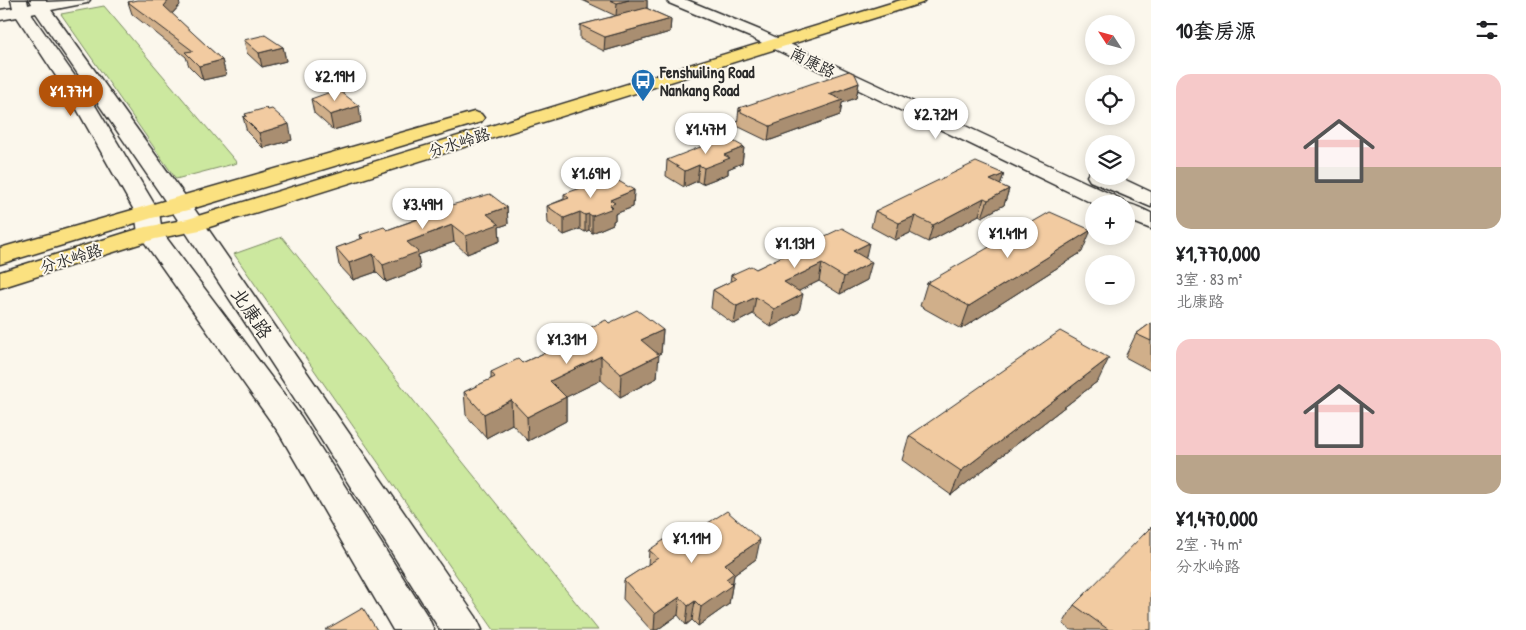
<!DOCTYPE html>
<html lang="zh">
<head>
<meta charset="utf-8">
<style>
  :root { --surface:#fff; --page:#f6f6f6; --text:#202124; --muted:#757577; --accent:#b45309 }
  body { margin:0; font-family:"Patrick Hand","LXGW WenKai TC",sans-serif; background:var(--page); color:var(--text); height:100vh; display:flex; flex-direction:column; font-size:19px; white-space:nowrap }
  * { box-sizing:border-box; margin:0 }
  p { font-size:16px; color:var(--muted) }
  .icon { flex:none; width:28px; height:28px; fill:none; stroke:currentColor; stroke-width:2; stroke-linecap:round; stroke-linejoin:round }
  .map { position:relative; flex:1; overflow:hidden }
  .sheet { display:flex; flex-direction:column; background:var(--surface); width:375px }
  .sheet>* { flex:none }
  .needle { width:32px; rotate:306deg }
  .controls { position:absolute; left:1085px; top:15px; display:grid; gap:10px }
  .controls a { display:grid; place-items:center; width:50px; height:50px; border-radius:50%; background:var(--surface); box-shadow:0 2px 12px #0003; font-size:25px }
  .price { position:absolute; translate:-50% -42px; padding:0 11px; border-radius:18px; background:#fff; color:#222; font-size:16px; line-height:32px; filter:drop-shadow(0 1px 2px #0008) }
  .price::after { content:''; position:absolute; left:50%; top:30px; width:15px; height:11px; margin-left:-8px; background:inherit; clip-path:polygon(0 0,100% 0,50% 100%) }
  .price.active { background:var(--accent); color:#fff }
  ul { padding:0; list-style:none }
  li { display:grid; align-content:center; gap:10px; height:265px; padding:0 25px }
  li span { display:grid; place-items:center; height:155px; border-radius:15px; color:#555 }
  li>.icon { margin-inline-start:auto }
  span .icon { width:90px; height:90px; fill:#fffc; stroke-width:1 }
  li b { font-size:21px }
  h2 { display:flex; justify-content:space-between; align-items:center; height:60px; padding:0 25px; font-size:21px }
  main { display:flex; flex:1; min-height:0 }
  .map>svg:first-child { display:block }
  .green { fill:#cce89f; stroke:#7c8a65 }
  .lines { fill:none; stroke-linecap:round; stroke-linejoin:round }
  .secondary-casing { stroke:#2b2b2b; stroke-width:3 }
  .primary-casing { stroke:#2b2b2b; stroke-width:3 }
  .secondary { fill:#fbf7ec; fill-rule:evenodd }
  .primary { fill:#fbe180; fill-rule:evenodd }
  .wall { fill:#d0af8a; stroke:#2b2b2b }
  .shaded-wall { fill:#a98e71; stroke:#2b2b2b }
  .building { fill:#f2cba1; stroke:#2b2b2b }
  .labels { text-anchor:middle; stroke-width:4; stroke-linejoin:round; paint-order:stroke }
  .far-street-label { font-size:16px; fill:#2b2b2b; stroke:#fbf7ec }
  .far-poi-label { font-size:16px; font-weight:bold; fill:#2b2b2b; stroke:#fbf7ec; text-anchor:start }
  .street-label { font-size:19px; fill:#2b2b2b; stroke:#fbf7ec }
</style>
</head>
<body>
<main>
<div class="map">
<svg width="1151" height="630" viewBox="0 0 1151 630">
  <rect width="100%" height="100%" fill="#fbf7ec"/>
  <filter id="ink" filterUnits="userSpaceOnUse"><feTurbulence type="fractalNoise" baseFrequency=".02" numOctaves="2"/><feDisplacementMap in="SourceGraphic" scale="10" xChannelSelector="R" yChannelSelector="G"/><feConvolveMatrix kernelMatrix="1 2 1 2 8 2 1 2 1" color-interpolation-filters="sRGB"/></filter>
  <g filter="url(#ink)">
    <g class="green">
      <path d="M 104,6 L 237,163 L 176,179 L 61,14 Z"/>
      <path d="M 282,237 L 598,630 L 494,630 L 234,254 Z"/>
    </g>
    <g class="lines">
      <defs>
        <g id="secondary">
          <path d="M 11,0 L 27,0 L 28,5 L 32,4 L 30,0 L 46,0 L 46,2 L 90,0 L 87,3 L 51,10 L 188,200 L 476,617 L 482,630 L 440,630 L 312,425 L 168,205 L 36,13 L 31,14 L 93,102 L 159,212 L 162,232 L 301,417 L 428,617 L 434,630 L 393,630 L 279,433 L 138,233 L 135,212 L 73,102 L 17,17 L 0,20 L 0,10 L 13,8 Z"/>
          <path d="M 666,0 L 687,0 L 762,31 L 1121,199 L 1124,203 C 1134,204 1142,209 1151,213 L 1151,229 L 1126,219 L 1126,204 L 1094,204 L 750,37 L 669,3 Z"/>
          <path d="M 1094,170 L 1094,176 L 1117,176 L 1151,192 L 1151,207 L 1090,181 L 1087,176 L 1090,171 Z"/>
        </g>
        <g id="primary">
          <path d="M 901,0 L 925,0 L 922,3 L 200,230 L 155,239 L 0,288 L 0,272 L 141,228 L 188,219 Z"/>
          <path d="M 474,112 L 481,114 L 484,118 L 481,122 L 188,210 L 152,218 L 0,264 L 0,248 Z"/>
        </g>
      </defs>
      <use href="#secondary" class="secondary-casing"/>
      <use href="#primary" class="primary-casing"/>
      <use href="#secondary" class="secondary"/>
      <use href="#primary" class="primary"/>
    </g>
    <g class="wall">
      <path d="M 582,0 L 647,0 L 647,8 L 646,8 L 671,19 L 670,32 L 604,51 L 580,39 L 580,25 L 616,16 Z"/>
      <path d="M 128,2 L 180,5 L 172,14 L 222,60 L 226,75 L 203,80 L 189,66 L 186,57 L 132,14 Z"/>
      <path d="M 244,40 L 283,47 L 286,61 L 262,67 L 247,53 Z"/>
      <path d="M 859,83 L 856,98 L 842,103 L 840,115 L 768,141 L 737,126 L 739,108 Z"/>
      <path d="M 311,99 L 361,122 L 333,130 L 314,113 Z"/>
      <path d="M 245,114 L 292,140 L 263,148 L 247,132 L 243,117 L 246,116 Z"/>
      <path d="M 744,147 L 742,163 L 728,169 L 728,174 L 702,184 L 697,181 L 684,187 L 666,176 L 667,160 Z"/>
      <path d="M 1004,174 L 1000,185 L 1009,189 L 1004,205 L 982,217 L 979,215 L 928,242 L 910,233 L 895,240 L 871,227 L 875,211 Z"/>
      <path d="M 590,189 L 634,190 L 633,207 L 615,214 L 615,220 L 613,221 L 613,224 L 592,233 L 589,230 L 585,232 L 580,229 L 564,235 L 548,223 L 547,206 L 564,199 L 564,194 Z"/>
      <path d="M 507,207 L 508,224 L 499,227 L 500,241 L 467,254 L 454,242 L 418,255 L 420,269 L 386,282 L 376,272 L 353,280 L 339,265 L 336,248 L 361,239 L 360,235 L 387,230 L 442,210 L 441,208 Z"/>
      <path d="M 821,238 L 865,259 L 867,280 L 840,294 L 819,281 L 798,291 L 799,312 L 771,327 L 753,314 L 734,324 L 711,308 L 713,290 L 730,282 L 731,275 L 756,269 L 799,249 L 800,244 Z"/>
      <path d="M 1082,252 L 961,329 L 920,306 L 927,283 Z"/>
      <path d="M 609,323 L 663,330 L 661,353 L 658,354 L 657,378 L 620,397 L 601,380 L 566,397 L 566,421 L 528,441 L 512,424 L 486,438 L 466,415 L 464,392 L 491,379 L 491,372 L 522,363 L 583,335 L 583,331 Z"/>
      <path d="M 1151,323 L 1151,371 L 1125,357 L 1136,334 Z"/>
      <path d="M 1098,381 L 951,495 L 902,460 L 909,436 Z"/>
      <path d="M 689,535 L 756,559 L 734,575 L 729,604 L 698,626 L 692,620 L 686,625 L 678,615 L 657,630 L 651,630 L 623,599 L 624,580 L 648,565 L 649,550 Z"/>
      <path d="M 1074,605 L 1151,630 L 1071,630 L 1063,624 Z"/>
    </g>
    <g class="shaded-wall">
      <path d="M 169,0 L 179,0 L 180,5 L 167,19 L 164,6 Z"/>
      <path d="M 629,0 L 647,0 L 647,8 L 616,16 L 617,3 Z"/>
      <path d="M 671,19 L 670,32 L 604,51 L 605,37 Z"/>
      <path d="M 283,47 L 286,61 L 262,67 L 259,53 Z"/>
      <path d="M 222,60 L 226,75 L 203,80 L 199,66 Z"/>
      <path d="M 859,83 L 856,98 L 842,103 L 840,115 L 768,141 L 770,126 L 829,94 Z"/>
      <path d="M 359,106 L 361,122 L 333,130 L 330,115 Z"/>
      <path d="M 289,124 L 292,140 L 263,148 L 259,133 Z"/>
      <path d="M 744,147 L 742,163 L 728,169 L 728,174 L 702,184 L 704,168 L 724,155 Z"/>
      <path d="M 699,165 L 697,181 L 684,187 L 685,171 Z"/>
      <path d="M 1004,174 L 998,190 L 990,180 Z"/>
      <path d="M 1009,189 L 1004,205 L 982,217 L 988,200 Z"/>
      <path d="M 634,190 L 633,207 L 615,214 L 615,220 L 613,221 L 613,224 L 592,233 L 592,216 L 610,200 Z"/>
      <path d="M 984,198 L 979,215 L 928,242 L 933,225 Z"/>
      <path d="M 507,207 L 508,224 L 499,227 L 500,241 L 467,254 L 466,236 L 487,214 Z"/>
      <path d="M 580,212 L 580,229 L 564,235 L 564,218 Z"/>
      <path d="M 589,214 L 589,230 L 585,232 L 585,215 Z"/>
      <path d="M 915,216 L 910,233 L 895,240 L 899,223 Z"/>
      <path d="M 452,225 L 454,242 L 418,255 L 420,269 L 386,282 L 383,265 L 407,242 Z"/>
      <path d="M 1091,230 L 1082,252 L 961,329 L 969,306 Z"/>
      <path d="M 869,243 L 865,261 L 853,251 Z"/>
      <path d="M 373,254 L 376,272 L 353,280 L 349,263 Z"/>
      <path d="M 872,262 L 867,280 L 840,294 L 844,277 Z"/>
      <path d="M 822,264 L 819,281 L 781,300 L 784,282 Z"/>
      <path d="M 803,294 L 799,312 L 771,327 L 774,309 Z"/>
      <path d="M 756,297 L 753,314 L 734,324 L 737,306 Z"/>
      <path d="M 663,330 L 661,353 L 639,364 L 641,340 Z"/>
      <path d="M 659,355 L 657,378 L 620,397 L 621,374 Z"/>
      <path d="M 601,356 L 601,380 L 550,405 L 550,381 Z"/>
      <path d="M 1109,358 L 1098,381 L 951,495 L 961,471 Z"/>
      <path d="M 566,397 L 566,421 L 528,441 L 527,417 Z"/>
      <path d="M 511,400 L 512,424 L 486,438 L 484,414 Z"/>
      <path d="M 760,540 L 756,559 L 734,575 L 729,604 L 698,626 L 701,607 L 725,564 Z"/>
      <path d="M 680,597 L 678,615 L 657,630 L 654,630 L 655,614 Z"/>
      <path d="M 695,601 L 692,620 L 686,625 L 688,606 Z"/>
    </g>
    <g class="building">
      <path d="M 137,0 L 169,0 L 164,6 L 222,60 L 199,66 L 185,52 L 193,51 L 128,2 Z"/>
      <path d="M 610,0 L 629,0 L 617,3 Z"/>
      <path d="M 646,8 L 671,19 L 605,37 L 580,25 Z"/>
      <path d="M 265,35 L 283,47 L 259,53 L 244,40 Z"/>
      <path d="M 849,71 L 855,74 L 859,83 L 829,94 L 843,100 L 770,126 L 739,111 L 742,110 L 739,108 Z"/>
      <path d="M 333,91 L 340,91 L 359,106 L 330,115 L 311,99 Z"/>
      <path d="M 266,108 L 268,110 L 272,109 L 289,124 L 259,133 L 243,117 L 247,116 L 245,114 Z"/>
      <path d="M 726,137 L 744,147 L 724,155 L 730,158 L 704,168 L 699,165 L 685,171 L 667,160 Z"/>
      <path d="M 976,162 L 1004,174 L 990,180 L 1009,189 L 988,200 L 984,198 L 933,225 L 915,216 L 899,223 L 875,211 Z"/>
      <path d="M 615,179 L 634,190 L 610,200 L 615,203 L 610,205 L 613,208 L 592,216 L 589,214 L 585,215 L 580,212 L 564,218 L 547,206 L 569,198 L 564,194 L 586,186 L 590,189 Z"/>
      <path d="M 490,194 L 507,207 L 487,214 L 499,224 L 466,236 L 452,225 L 407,242 L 418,252 L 383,265 L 373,254 L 349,263 L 336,248 L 363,238 L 360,235 L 384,227 L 387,230 L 444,210 L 441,208 Z"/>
      <path d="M 1050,212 L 1091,230 L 969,306 L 927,283 Z"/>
      <path d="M 842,228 L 869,243 L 853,251 L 872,262 L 844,277 L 822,264 L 784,282 L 803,294 L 774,309 L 756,297 L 737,306 L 713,290 L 736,279 L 731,275 L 751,266 L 756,269 L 803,246 L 800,244 L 817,236 L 821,238 Z"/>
      <path d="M 637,310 L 663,330 L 641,340 L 659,355 L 621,374 L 601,356 L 550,381 L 566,397 L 527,417 L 511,400 L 484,414 L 464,392 L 495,377 L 491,372 L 518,359 L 522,363 L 586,334 L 583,331 L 606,320 L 609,323 Z"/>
      <path d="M 1151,323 L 1151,341 L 1136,334 Z"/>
      <path d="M 1060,331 L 1109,358 L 961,471 L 909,436 Z"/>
      <path d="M 727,511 L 760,540 L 725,564 L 734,573 L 726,579 L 732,585 L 701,607 L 695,601 L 688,606 L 680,597 L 655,614 L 624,580 L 658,558 L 649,550 L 682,528 L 689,535 Z"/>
      <path d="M 1151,527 L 1151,630 L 1109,630 L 1074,605 Z"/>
      <path d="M 363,608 L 377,630 L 325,630 Z"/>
    </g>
  </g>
  <defs>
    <symbol id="bus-pin" viewBox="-11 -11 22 30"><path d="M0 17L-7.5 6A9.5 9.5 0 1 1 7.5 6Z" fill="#1f6fb2" stroke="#fbf7ec"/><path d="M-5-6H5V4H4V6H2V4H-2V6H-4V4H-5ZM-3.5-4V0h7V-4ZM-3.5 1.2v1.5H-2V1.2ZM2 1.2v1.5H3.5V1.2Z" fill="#fff"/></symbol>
  </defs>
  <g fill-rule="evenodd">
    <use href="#bus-pin" x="629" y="67" width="28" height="38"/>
  </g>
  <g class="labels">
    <g class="far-street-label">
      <text transform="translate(813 62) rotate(26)" y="6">南康路</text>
      <text transform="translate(459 142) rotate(-17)" y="6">分水岭路</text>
      <text transform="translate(71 258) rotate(-17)" y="6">分水岭路</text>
    </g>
    <g class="far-poi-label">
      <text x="660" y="78">Fenshuiling Road<tspan x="660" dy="18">Nankang Road</tspan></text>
    </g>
    <g class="street-label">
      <text transform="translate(252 313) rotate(56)" y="7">北康路</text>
    </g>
  </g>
</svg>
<div class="controls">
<a><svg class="needle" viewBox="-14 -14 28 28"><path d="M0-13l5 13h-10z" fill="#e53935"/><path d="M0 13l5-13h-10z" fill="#757577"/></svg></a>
<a><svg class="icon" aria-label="locate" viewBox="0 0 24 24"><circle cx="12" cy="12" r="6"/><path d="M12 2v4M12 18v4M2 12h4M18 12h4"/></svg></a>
<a><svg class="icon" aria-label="layers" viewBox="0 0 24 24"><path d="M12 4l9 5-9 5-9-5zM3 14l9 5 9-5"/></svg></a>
<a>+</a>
<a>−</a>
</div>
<b class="price" style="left:335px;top:102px">¥2.19M</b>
<b class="price active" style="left:71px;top:117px">¥1.77M</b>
<b class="price" style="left:936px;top:140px">¥2.72M</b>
<b class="price" style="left:706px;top:155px">¥1.47M</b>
<b class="price" style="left:591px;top:199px">¥1.69M</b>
<b class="price" style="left:423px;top:230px">¥3.49M</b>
<b class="price" style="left:1008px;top:259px">¥1.41M</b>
<b class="price" style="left:795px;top:269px">¥1.13M</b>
<b class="price" style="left:567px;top:365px">¥1.31M</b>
<b class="price" style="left:692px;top:564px">¥1.11M</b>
</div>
<section class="sheet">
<h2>10套房源<svg class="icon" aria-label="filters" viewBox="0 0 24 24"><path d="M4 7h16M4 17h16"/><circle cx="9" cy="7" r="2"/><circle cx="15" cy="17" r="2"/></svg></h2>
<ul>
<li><span style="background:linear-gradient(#f6c9c9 60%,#b9a48a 0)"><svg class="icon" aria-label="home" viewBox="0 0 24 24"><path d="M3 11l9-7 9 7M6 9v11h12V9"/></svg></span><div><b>¥1,770,000</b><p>3室 · 83 m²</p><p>北康路</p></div></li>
<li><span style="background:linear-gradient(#f6c9c9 75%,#b9a48a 0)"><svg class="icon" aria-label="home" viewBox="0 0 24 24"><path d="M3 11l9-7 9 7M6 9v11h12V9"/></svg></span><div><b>¥1,470,000</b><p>2室 · 74 m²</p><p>分水岭路</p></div></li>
</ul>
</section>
</main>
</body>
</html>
